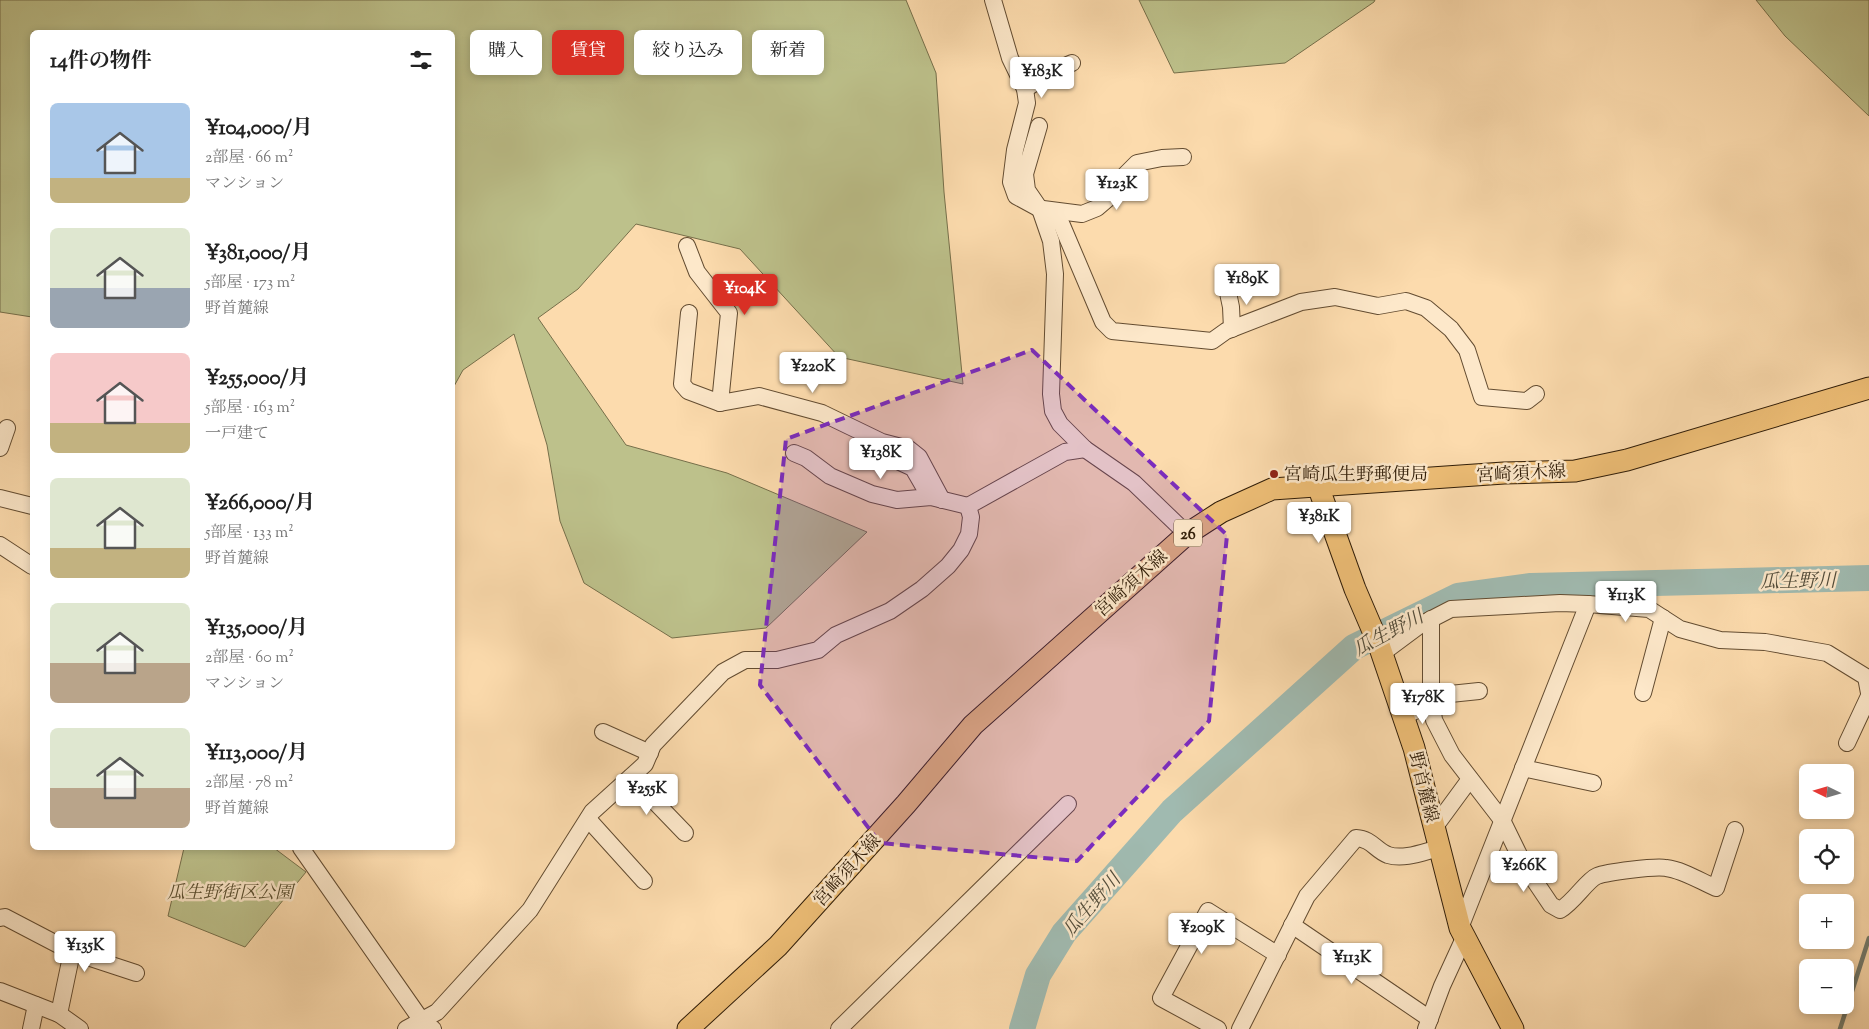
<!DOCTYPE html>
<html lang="ja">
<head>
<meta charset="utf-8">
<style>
  :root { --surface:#fff; --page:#f2f2f2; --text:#222; --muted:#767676; --accent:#d93025 }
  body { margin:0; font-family:"Sorts Mill Goudy","Noto Serif JP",serif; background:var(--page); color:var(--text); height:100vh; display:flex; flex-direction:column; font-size:19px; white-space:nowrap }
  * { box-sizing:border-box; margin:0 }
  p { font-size:16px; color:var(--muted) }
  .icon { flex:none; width:28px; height:28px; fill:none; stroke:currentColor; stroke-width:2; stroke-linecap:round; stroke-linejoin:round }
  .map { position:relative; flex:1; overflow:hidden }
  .details { position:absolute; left:30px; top:30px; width:425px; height:820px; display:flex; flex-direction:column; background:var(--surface); border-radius:8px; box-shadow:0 2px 8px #0003 }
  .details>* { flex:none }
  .top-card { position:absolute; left:470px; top:30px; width:475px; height:45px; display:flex; gap:10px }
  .needle { width:32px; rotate:275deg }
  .buttons { position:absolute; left:1799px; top:764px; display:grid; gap:10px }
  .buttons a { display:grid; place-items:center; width:55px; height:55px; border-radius:8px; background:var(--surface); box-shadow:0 2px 8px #0003; font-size:25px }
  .price { position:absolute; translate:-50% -42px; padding:0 11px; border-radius:5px; background:#fff; color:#222; font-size:16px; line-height:32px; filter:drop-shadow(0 1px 2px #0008) }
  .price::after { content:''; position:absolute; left:50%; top:30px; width:15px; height:11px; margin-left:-8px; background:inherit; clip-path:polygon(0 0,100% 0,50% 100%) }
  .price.current { background:var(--accent); color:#fff }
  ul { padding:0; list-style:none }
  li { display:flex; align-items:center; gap:15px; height:125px; padding:0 20px }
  li span { display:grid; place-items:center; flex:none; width:140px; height:100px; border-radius:8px; color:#555 }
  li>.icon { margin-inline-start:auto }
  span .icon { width:60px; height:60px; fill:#fffc; stroke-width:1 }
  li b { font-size:21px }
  h2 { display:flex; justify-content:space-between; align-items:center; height:60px; padding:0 20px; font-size:21px }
  .chip { padding:0 18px; border-radius:8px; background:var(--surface); box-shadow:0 2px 8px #0003; font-size:18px; line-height:45px }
  .chip.current { background:var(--accent); color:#fff }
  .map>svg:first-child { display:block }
  .green { fill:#bdc18b; stroke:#766f4a }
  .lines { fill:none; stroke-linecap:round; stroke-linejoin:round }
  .stream { stroke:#737b6d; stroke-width:4.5 }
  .river { stroke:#a0bab0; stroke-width:26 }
  .minor-casing { stroke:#634c31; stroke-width:18 }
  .major-casing { stroke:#301d08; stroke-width:23 }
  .minor { stroke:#fde8ca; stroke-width:16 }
  .major { stroke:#eebe76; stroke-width:21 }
  .marked { fill:#7b2cbf; fill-opacity:0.2; stroke:#7b2cbf; stroke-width:4; stroke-dasharray:10 6; stroke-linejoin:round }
  .poi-dot { fill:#8f2418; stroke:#fde8ca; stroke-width:2 }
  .labels { text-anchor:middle; stroke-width:5; stroke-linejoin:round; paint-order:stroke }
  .shield { fill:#fde8ca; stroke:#6e5a42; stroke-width:1 }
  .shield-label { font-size:16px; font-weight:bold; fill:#301d08 }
  .street-label { font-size:18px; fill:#301d08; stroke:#fde8ca }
  .poi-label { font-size:18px; fill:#301d08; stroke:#fde8ca; text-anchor:start }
  .park-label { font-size:18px; font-style:italic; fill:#5a4e2f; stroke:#fde8ca }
  .water-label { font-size:19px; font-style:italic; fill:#524c3a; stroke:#fde8ca }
</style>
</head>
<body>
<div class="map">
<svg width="1869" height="1029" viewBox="0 0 1869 1029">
  <rect width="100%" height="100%" fill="#fcdbad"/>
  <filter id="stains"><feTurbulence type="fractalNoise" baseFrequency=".004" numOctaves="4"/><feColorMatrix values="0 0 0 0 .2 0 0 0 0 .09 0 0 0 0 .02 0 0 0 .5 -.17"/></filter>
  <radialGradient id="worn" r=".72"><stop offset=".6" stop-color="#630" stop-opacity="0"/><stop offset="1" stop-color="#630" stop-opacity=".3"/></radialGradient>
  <g class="green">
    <path d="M 0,0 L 906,0 L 936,73 L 944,192 L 963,384 L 839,357 L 740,249 L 636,224 L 578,289 L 538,318 L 626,445 L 727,473 L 867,532 L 766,628 L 672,638 L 584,583 L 560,521 L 547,445 L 514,334 L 463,370 L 453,388 L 452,32 L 32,32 L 32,317 L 0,312 Z"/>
    <path d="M 1139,0 L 1375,0 L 1374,2 L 1285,63 L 1174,73 Z"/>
    <path d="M 1756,0 L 1869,0 L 1869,116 L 1785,36 Z"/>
    <path d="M 184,848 L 274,848 L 306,872 L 245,947 L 168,916 Z"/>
  </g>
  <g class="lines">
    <path class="stream" d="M 1840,1029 L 1869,938"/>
    <path class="river" d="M 1022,1029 L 1038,975 L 1064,933 L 1172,811 L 1354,647 L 1458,596 L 1531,586 L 1869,578"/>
    <defs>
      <g id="minor">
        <path d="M 993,0 L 1010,58 L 1025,89 L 1027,103 L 1015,150 L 1011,182 L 1016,196 L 1040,209 L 1061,223 L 1103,322 L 1112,331 L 1212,341 L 1226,331 L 1301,302 L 1335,297 L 1378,306 L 1406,301 L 1426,308 L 1451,329 L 1467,350 L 1482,397 L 1527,401 L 1536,394"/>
        <path d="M 1025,89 L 1058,69 L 1072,63"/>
        <path d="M 1039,126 L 1025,174 L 1027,190 L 1040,209 L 1051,241 L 1055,274 L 1051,394 L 1053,411 L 1060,424 L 1085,449 L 1134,483 L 1187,534"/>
        <path d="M 1043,209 L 1082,214 L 1097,208 L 1111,196 L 1123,177 L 1137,163 L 1162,158 L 1183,157"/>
        <path d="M 687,246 L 697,272 L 729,313 L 720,403"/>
        <path d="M 1227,288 L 1231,307 L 1232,329"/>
        <path d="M 689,313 L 682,384 L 688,391 L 720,403 L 759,396 L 822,413 L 882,442 L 909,449 L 919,457 L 942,500"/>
        <path d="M 0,448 L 7,428"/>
        <path d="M 794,453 L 806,458 L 830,476 L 872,494 L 897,500 L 931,497 L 968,506"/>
        <path d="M 900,462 L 913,468 L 924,487"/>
        <path d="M 0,498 L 32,506"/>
        <path d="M 0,545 L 32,566"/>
        <path d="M 1431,619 L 1431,696 L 1434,720 L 1452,755 L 1502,820 L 1524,865 L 1551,905 L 1560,910 C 1574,902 1587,880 1597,876 C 1607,872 1655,866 1666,868 C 1683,870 1700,881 1716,888 L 1735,830"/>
        <path d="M 1381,654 L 1420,625 L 1451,609 L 1560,603 L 1588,604 L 1649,609 L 1680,629 L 1720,640 L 1765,642 L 1827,653 L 1866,677 L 1869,693"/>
        <path d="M 1643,693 L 1663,618"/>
        <path d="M 1431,696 L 1479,691"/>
        <path d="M 1403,716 L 1432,704"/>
        <path d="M 603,732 L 650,753"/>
        <path d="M 1847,743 L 1869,696"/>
        <path d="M 1523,768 L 1593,783"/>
        <path d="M 631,777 L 685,833"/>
        <path d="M 588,819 L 644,881"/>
        <path d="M 1434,828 L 1470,779"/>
        <path d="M 301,848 L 422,1021 L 433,1029"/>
        <path d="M 0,918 L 5,917 L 72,952"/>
        <path d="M 1292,925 L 1430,1019"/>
        <path d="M 1460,928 L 1588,604"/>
        <path d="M 0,991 L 59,1014 L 80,1029"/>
        <path d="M 59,1014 L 72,952 L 136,973"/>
        <path d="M 31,1029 L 36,1005"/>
        <path d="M 406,1029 L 437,1012 L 530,910 L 592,812 L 645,764 L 653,745 L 723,672 L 745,660 L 777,660 L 818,650 L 836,635 L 890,611 L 922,589 L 948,566 L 961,550 L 969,534 L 971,517 L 968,506 L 1065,452 L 1085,449"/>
        <path d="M 839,1029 L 1068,804"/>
        <path d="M 1218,1029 L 1161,998 L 1208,911 L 1278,955"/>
        <path d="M 1240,1029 L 1307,896 L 1356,838 C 1372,839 1375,850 1388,855 C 1404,860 1423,852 1439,848"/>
        <path d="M 1426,1029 L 1442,986 L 1464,938"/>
      </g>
      <g id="major">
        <path d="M 1318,486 L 1355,589 L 1379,645 L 1414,748 L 1460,928 L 1513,1029"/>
        <path d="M 688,1029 L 778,946 L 906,804 L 973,725 L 1187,534 L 1221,512 L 1272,489 L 1504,473 L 1575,471 L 1627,460 L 1869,388"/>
      </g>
    </defs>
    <use href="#minor" class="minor-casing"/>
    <use href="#major" class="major-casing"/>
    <use href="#minor" class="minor"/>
    <use href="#major" class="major"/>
  </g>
  <path class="marked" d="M 1032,350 L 1227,535 L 1209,721 L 1077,861 L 880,843 L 760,685 L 786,439 Z"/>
  <circle class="poi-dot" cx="1274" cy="474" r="5"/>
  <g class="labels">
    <rect class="shield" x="1174" y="519.5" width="28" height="27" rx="4"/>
    <g class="shield-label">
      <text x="1188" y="539">26</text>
    </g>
    <g class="street-label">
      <text transform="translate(1521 473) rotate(-3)" y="6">宮崎須木線</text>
      <text transform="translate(1131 583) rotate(-42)" y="6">宮崎須木線</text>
      <text transform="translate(1424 787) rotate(76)" y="6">野首麓線</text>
      <text transform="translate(847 870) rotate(-48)" y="6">宮崎須木線</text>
    </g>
    <g class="poi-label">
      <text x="1284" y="480">宮崎瓜生野郵便局</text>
    </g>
    <g class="park-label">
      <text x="230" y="898">瓜生野街区公園</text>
    </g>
    <g class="water-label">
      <text transform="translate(1798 580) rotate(-1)" y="7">瓜生野川</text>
      <text transform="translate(1388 632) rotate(-28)" y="7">瓜生野川</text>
      <text transform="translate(1091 904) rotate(-49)" y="7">瓜生野川</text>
    </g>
  </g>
  <rect width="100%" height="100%" filter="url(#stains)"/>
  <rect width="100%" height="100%" fill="url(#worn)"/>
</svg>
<div class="buttons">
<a><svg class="needle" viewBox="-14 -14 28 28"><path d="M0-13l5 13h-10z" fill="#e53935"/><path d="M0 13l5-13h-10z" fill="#767676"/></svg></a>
<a><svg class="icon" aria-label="locate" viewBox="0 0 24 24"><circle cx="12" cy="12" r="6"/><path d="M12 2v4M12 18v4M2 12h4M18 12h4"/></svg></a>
<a>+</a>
<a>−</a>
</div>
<b class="price" style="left:1042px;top:99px">¥183K</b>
<b class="price" style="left:1117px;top:211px">¥123K</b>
<b class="price" style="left:1247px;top:306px">¥189K</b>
<b class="price current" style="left:745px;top:316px">¥104K</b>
<b class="price" style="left:813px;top:394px">¥220K</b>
<b class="price" style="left:881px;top:480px">¥138K</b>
<b class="price" style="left:1319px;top:544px">¥381K</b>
<b class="price" style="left:1626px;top:623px">¥113K</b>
<b class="price" style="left:1423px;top:725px">¥178K</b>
<b class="price" style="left:647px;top:816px">¥255K</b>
<b class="price" style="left:1524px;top:893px">¥266K</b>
<b class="price" style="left:1202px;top:955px">¥209K</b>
<b class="price" style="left:85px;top:973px">¥135K</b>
<b class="price" style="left:1352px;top:985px">¥113K</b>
<div class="top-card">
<a class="chip">購入</a>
<a class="chip current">賃貸</a>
<a class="chip">絞り込み</a>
<a class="chip">新着</a>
</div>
<section class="details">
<h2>14件の物件<svg class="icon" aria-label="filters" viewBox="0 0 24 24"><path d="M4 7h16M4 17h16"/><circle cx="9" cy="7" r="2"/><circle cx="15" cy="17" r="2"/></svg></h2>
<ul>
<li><span style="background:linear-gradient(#a9c7e8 75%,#c2b280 0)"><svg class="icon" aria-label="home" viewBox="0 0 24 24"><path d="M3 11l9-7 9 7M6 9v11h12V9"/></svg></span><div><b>¥104,000/月</b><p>2部屋 · 66 m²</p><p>マンション</p></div></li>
<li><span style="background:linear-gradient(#dfe7d0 60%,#9aa5b1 0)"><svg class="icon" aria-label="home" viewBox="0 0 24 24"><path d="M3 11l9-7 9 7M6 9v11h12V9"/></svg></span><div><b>¥381,000/月</b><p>5部屋 · 173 m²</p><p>野首麓線</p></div></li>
<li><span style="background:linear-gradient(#f6c9c9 70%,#c2b280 0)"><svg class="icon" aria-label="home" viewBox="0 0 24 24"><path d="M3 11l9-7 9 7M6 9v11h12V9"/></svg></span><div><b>¥255,000/月</b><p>5部屋 · 163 m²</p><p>一戸建て</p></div></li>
<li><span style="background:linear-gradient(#dfe7d0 70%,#c2b280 0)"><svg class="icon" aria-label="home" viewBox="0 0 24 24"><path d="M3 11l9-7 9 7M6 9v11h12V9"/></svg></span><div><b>¥266,000/月</b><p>5部屋 · 133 m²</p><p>野首麓線</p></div></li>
<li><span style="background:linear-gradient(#dfe7d0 60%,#b9a48a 0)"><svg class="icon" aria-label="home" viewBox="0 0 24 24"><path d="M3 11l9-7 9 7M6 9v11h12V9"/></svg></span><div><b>¥135,000/月</b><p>2部屋 · 60 m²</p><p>マンション</p></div></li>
<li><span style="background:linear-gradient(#dfe7d0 60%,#b9a48a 0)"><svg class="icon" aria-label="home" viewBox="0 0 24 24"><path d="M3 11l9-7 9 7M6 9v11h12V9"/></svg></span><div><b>¥113,000/月</b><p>2部屋 · 78 m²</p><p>野首麓線</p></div></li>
</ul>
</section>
</div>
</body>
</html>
